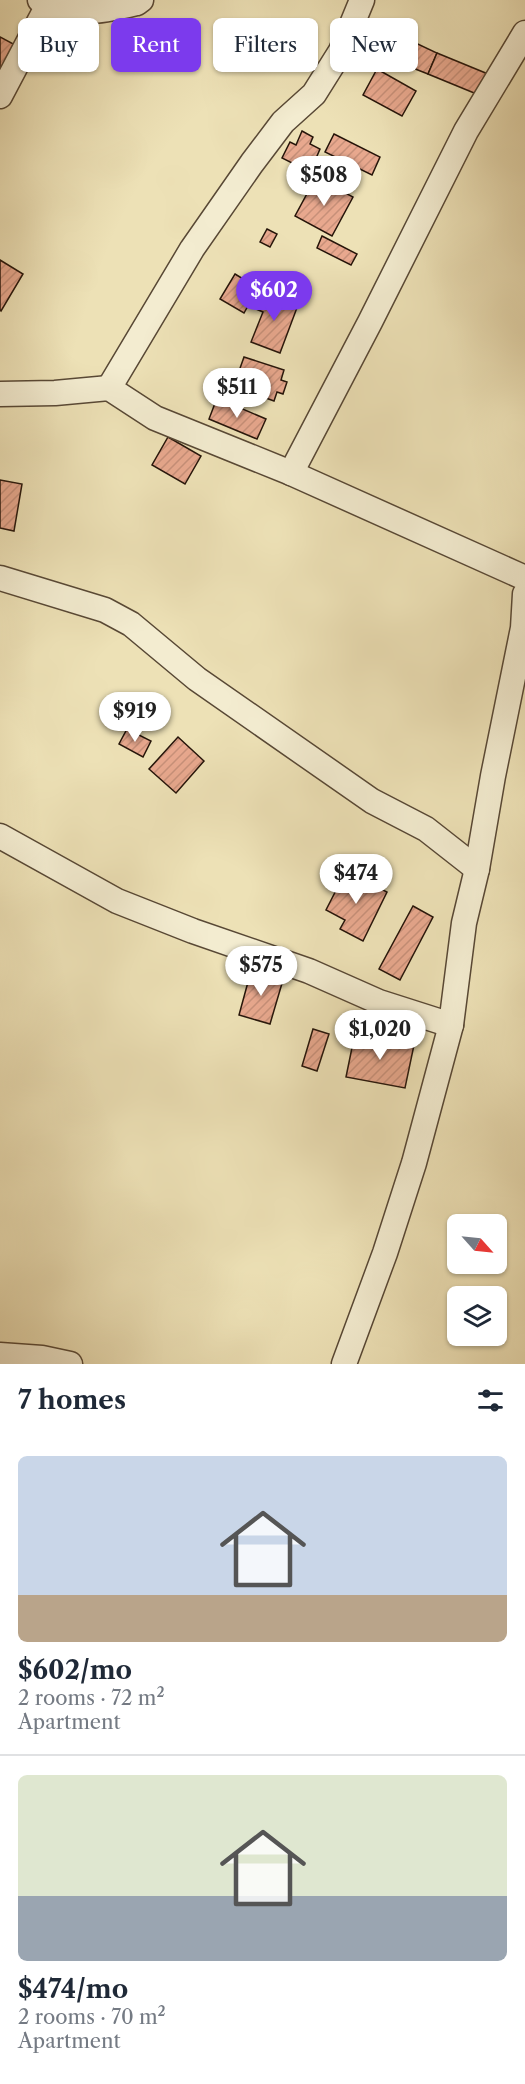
<!DOCTYPE html>
<html lang="en">
<head>
<meta charset="utf-8">
<style>
  :root { --surface:#fff; --page:#f6f6f7; --text:#1f2937; --muted:#747a83; --line:#e0e1e3; --accent:#7c3aed }
  body { margin:0; font-family:"Libre Caslon Text",serif; background:var(--page); color:var(--text); height:100vh; display:flex; flex-direction:column; font-size:22px; white-space:nowrap }
  * { box-sizing:border-box; margin:0 }
  p { font-size:20px; color:var(--muted) }
  .icon { flex:none; width:33px; height:33px; fill:none; stroke:currentColor; stroke-width:2; stroke-linecap:round; stroke-linejoin:round }
  .map { position:relative; height:1364px; overflow:hidden }
  .drawer { display:flex; flex-direction:column; background:var(--surface); flex:1 }
  .drawer>* { flex:none }
  .top-card { position:absolute; left:18px; top:18px; width:489px; height:54px; display:flex; gap:12px }
  .needle { width:39px; rotate:117deg }
  .controls { position:absolute; left:447px; top:1214px; display:grid; gap:12px }
  .controls a { display:grid; place-items:center; width:60px; height:60px; border-radius:9px; background:var(--surface); box-shadow:0 2px 4px #0004; font-size:30px }
  .price { position:absolute; translate:-50% -51px; padding:0 14px; border-radius:21px; background:#fff; color:#222; font-size:20px; line-height:39px; filter:drop-shadow(0 2px 3px #0008) }
  .price::after { content:''; position:absolute; left:50%; top:36px; width:18px; height:14px; margin-left:-9px; background:inherit; clip-path:polygon(0 0,100% 0,50% 100%) }
  .price.current { background:var(--accent); color:#fff }
  ul { padding:0; list-style:none }
  li { display:grid; align-content:center; gap:12px; height:318px; padding:0 18px }
  li+li { border-top:2px solid var(--line) }
  li span { display:grid; place-items:center; height:186px; border-radius:9px; color:#555 }
  li>.icon { margin-inline-start:auto }
  span .icon { width:108px; height:108px; fill:#fffc; stroke-width:1 }
  li b { font-size:26px }
  h2 { display:flex; justify-content:space-between; align-items:center; height:72px; padding:0 18px; font-size:26px }
  .tag { padding:0 21px; border-radius:9px; background:var(--surface); box-shadow:0 2px 4px #0004; font-size:21px; line-height:54px }
  .tag.current { background:var(--accent); color:#fff }
  .map>svg:first-child { display:block }
  .building { fill:url(#building-hatch); stroke:#26150a; stroke-width:1.5 }
  .lines { fill:none; stroke-linecap:round; stroke-linejoin:round }
  .minor-casing { stroke:#584835; stroke-width:27 }
  .minor { stroke:#f3ecd0; stroke-width:24 }
</style>
</head>
<body>
<div class="map">
<svg width="525" height="1364" viewBox="0 0 525 1364">
  <defs>
    <pattern id="building-hatch" width="6" height="6" patternUnits="userSpaceOnUse" patternTransform="scale(1.5)"><rect width="6" height="6" fill="#e8a88e"/><path d="M-1 1l2-2M0 6l6-6M5 7l2-2" fill="none" stroke="#c79079"/></pattern>
  </defs>
  <rect width="100%" height="100%" fill="#ede1b6"/>
  <filter id="stains"><feTurbulence type="fractalNoise" baseFrequency=".00333" numOctaves="4"/><feColorMatrix values="0 0 0 0 .2 0 0 0 0 .09 0 0 0 0 .02 0 0 0 .5 -.17"/></filter>
  <radialGradient id="worn" r=".72"><stop offset=".6" stop-color="#630" stop-opacity="0"/><stop offset="1" stop-color="#630" stop-opacity=".3"/></radialGradient>
  <g class="building">
    <path d="M 0,37 L 19,47 L 0,82 Z"/>
    <path d="M 405,38 L 437,53 L 428,74 L 395,61 Z"/>
    <path d="M 437,53 L 488,74 L 479,95 L 428,74 Z"/>
    <path d="M 377,69 L 416,91 L 402,116 L 363,95 Z"/>
    <path d="M 302,131 L 313,137 L 310,144 L 320,149 L 310,172 L 282,158 L 290,142 L 296,145 Z"/>
    <path d="M 334,134 L 380,157 L 372,175 L 325,152 Z"/>
    <path d="M 334,157 L 359,169 L 352,186 L 326,173 Z"/>
    <path d="M 316,177 L 353,197 L 332,236 L 295,216 Z"/>
    <path d="M 267,229 L 277,234 L 270,247 L 260,242 Z"/>
    <path d="M 322,236 L 357,254 L 351,265 L 317,248 Z"/>
    <path d="M 0,260 L 23,274 L 1,311 L 0,310 Z"/>
    <path d="M 235,274 L 258,288 L 244,313 L 220,299 Z"/>
    <path d="M 262,292 L 298,305 L 280,353 L 251,342 L 263,312 L 256,309 Z"/>
    <path d="M 244,357 L 284,370 L 281,380 L 287,382 L 283,394 L 277,392 L 274,401 L 236,387 L 233,388 Z"/>
    <path d="M 236,387 L 251,394 L 246,406 L 231,399 Z"/>
    <path d="M 217,398 L 266,419 L 257,439 L 209,419 Z"/>
    <path d="M 168,437 L 201,456 L 185,484 L 152,465 Z"/>
    <path d="M 0,480 L 22,484 L 14,531 L 0,528 Z"/>
    <path d="M 127,729 L 151,741 L 143,757 L 119,744 Z"/>
    <path d="M 178,737 L 204,761 L 176,793 L 149,769 Z"/>
    <path d="M 346,871 L 387,892 L 363,941 L 340,929 L 345,920 L 326,910 Z"/>
    <path d="M 413,906 L 433,917 L 400,980 L 379,969 Z"/>
    <path d="M 251,971 L 283,980 L 270,1024 L 239,1015 Z"/>
    <path d="M 313,1029 L 329,1034 L 317,1071 L 302,1066 Z"/>
    <path d="M 355,1033 L 414,1045 L 405,1088 L 346,1077 Z"/>
  </g>
  <g class="lines">
    <defs>
      <g id="minor">
        <path d="M 40,0 C 71,19 103,11 137,3 L 141,0"/>
        <path d="M 0,96 L 48,5"/>
        <path d="M 109,388 L 192,249 L 252,163 L 283,122 L 314,94 L 341,51 L 362,0"/>
        <path d="M 0,394 L 55,393 L 109,388 L 155,418 L 291,473 L 525,578"/>
        <path d="M 291,473 L 370,322 L 466,131 L 525,33"/>
        <path d="M 0,578 L 105,610 L 131,624 L 197,679 L 372,801 L 426,829 L 477,869"/>
        <path d="M 0,836 L 117,901 L 193,931 L 309,971 L 379,1002 L 451,1025"/>
        <path d="M 0,1355 L 42,1358 L 70,1364"/>
        <path d="M 344,1364 L 385,1253 L 414,1163 L 451,1025 L 464,923 L 477,869 L 493,776 L 523,628 L 525,594"/>
      </g>
    </defs>
    <use href="#minor" class="minor-casing"/>
    <use href="#minor" class="minor"/>
  </g>
  <rect width="100%" height="100%" filter="url(#stains)"/>
  <rect width="100%" height="100%" fill="url(#worn)"/>
</svg>
<div class="controls">
<a><svg class="needle" viewBox="-14 -14 28 28"><path d="M0-13l5 13h-10z" fill="#e53935"/><path d="M0 13l5-13h-10z" fill="#747a83"/></svg></a>
<a><svg class="icon" aria-label="layers" viewBox="0 0 24 24"><path d="M12 4l9 5-9 5-9-5zM3 14l9 5 9-5"/></svg></a>
</div>
<b class="price" style="left:324px;top:207px">$508</b>
<b class="price current" style="left:274px;top:322px">$602</b>
<b class="price" style="left:237px;top:419px">$511</b>
<b class="price" style="left:135px;top:743px">$919</b>
<b class="price" style="left:356px;top:905px">$474</b>
<b class="price" style="left:261px;top:997px">$575</b>
<b class="price" style="left:380px;top:1061px">$1,020</b>
<div class="top-card">
<a class="tag">Buy</a>
<a class="tag current">Rent</a>
<a class="tag">Filters</a>
<a class="tag">New</a>
</div>
</div>
<section class="drawer">
<h2>7 homes<svg class="icon" aria-label="filters" viewBox="0 0 24 24"><path d="M4 7h16M4 17h16"/><circle cx="9" cy="7" r="2"/><circle cx="15" cy="17" r="2"/></svg></h2>
<ul>
<li><span style="background:linear-gradient(#c9d6e8 75%,#b9a48a 0)"><svg class="icon" aria-label="home" viewBox="0 0 24 24"><path d="M3 11l9-7 9 7M6 9v11h12V9"/></svg></span><div><b>$602/mo</b><p>2 rooms · 72 m²</p><p>Apartment</p></div></li>
<li><span style="background:linear-gradient(#dfe7d0 65%,#9aa5b1 0)"><svg class="icon" aria-label="home" viewBox="0 0 24 24"><path d="M3 11l9-7 9 7M6 9v11h12V9"/></svg></span><div><b>$474/mo</b><p>2 rooms · 70 m²</p><p>Apartment</p></div></li>
</ul>
</section>
</body>
</html>
